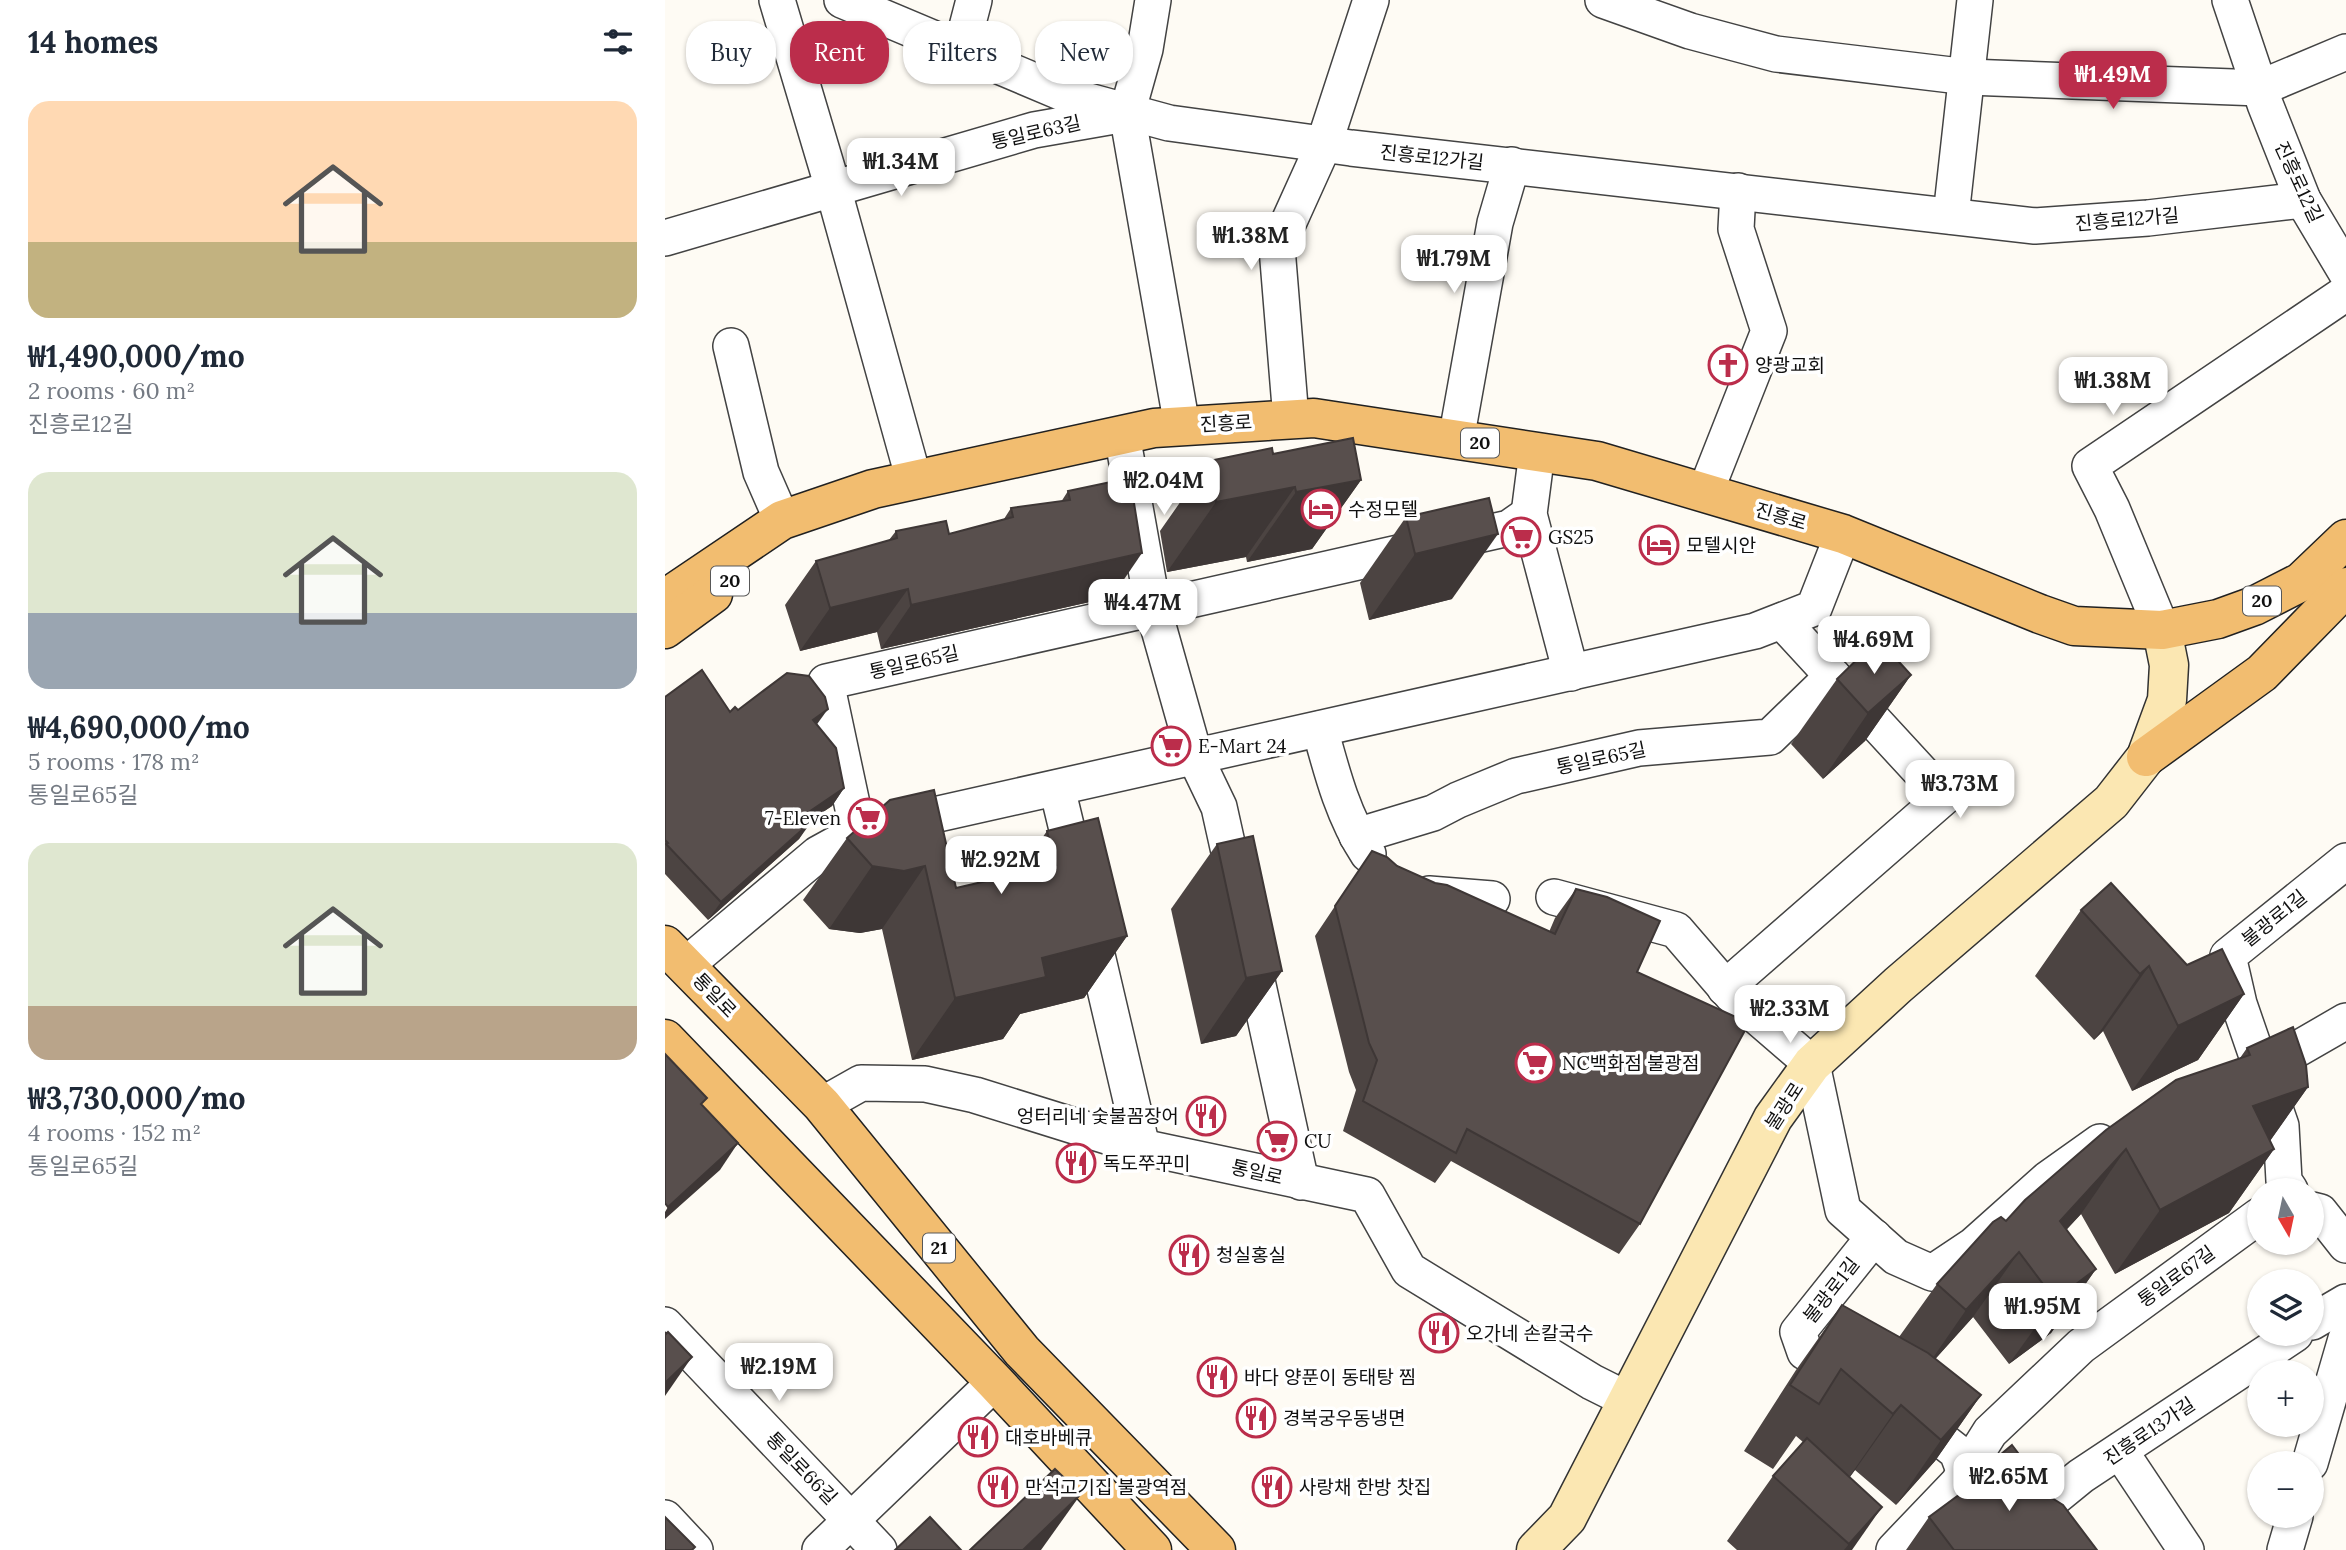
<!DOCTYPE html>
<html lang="en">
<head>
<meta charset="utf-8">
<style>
  :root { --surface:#fff; --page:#f2f2f3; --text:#1f2937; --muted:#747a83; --accent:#bb2d4b }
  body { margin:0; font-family:Lora,"Noto Sans KR",serif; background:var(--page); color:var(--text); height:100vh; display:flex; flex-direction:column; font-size:26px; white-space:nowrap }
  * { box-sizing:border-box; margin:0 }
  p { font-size:23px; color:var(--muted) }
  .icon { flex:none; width:38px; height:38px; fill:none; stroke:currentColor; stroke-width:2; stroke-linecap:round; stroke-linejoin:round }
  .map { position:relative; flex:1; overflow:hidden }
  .side { display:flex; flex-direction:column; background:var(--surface); width:665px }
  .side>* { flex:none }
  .guide { position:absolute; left:21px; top:21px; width:665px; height:63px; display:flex; gap:14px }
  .needle { width:46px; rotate:171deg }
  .fabs { position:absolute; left:1582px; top:1178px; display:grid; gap:14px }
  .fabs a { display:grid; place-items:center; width:77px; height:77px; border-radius:50%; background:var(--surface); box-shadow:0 2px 5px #0004; font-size:35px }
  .price { position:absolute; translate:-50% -60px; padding:0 16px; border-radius:14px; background:#fff; color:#222; font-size:23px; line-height:46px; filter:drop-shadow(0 2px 4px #0008) }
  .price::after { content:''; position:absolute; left:50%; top:42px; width:21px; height:16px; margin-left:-10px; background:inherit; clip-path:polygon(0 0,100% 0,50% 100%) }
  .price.selected { background:var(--accent); color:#fff }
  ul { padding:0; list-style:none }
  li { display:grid; align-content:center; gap:14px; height:371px; padding:0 28px }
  li span { display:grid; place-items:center; height:217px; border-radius:21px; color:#555 }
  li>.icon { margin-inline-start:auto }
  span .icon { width:126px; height:126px; fill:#fffc; stroke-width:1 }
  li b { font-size:30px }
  h2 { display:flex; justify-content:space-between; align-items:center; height:84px; padding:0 28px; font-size:30px }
  .chip { padding:0 24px; border-radius:28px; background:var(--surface); box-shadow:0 2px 5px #0004; font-size:24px; line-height:63px }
  .chip.selected { background:var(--accent); color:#fff }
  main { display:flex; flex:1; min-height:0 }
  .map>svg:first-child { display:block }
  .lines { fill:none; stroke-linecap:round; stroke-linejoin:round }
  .minor-casing { stroke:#434343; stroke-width:38 }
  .secondary-casing { stroke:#323232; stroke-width:41 }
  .primary-casing { stroke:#212121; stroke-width:41 }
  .minor { stroke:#fff; stroke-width:35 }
  .secondary { stroke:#fbe7b2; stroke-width:38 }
  .primary { stroke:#f2bd70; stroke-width:38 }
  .wall { fill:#4c4442 }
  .shaded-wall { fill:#3e3736 }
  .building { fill:#584f4d; stroke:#3e3736; stroke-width:2 }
  .labels { text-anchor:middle; stroke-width:7; stroke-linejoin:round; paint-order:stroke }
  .shield { fill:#fff; stroke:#585858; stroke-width:2 }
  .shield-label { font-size:18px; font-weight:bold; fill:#101010 }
  .street-label { font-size:19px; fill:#101010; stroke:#fff }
  .poi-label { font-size:19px; fill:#101010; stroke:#fff; text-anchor:start }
</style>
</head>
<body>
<main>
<section class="side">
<h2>14 homes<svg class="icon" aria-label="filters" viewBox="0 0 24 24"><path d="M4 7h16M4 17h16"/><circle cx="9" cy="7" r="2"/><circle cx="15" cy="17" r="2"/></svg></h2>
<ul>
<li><span style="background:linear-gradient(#ffd9b3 65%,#c2b280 0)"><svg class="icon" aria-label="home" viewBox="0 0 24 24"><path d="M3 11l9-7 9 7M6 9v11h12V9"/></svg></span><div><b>₩1,490,000/mo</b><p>2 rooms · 60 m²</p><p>진흥로12길</p></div></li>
<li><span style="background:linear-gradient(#dfe7d0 65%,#9aa5b1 0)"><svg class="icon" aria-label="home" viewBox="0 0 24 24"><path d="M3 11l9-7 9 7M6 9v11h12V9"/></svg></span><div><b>₩4,690,000/mo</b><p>5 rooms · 178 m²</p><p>통일로65길</p></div></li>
<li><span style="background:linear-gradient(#dfe7d0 75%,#b9a48a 0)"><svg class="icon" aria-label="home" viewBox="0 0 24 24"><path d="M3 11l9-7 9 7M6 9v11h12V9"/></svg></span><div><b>₩3,730,000/mo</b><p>4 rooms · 152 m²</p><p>통일로65길</p></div></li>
</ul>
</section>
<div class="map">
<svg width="1681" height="1550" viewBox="0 0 1681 1550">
  <rect width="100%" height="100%" fill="#fefbf4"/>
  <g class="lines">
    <defs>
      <g id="minor">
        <path d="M 112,0 L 168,188 L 249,480"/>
        <path d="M 177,0 L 405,96 L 504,123 L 686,148 L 1370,226 L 1483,218 L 1638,200"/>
        <path d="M 488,0 L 480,49 L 462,113 L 517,426"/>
        <path d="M 938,0 L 1025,31 L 1111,54 L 1303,77 L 1595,88 L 1681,52"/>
        <path d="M 1565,0 L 1600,104 L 1638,200 L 1681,272"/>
        <path d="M 296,50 L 309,0"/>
        <path d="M 1286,216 L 1310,0"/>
        <path d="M 0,238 L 369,130 L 455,115"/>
        <path d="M 66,346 L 96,472 L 117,520"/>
        <path d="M 626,419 L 612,248 L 659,144 L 706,0"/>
        <path d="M 457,435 L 488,608 L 530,757 L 554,807 L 572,888"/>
        <path d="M 791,440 L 830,223 L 847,165"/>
        <path d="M 872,452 L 864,514 L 906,673"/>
        <path d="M 1040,493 L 1104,331 L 1071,229 L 1073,191"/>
        <path d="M 1497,630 L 1447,509 L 1425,466 L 1681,293"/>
        <path d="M 655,729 C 667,773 678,816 703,854"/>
        <path d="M 392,788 L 412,871"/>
        <path d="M 193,832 L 161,682 L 844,528 L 864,514"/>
        <path d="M 692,836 L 768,813 L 793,800 L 851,776 L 974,748 L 1105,737 L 1168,676"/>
        <path d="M 764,894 L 827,899"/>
        <path d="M 889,897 L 1011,930 L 1067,995 L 1147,1064 L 1178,1210 L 1231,1257 L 1267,1273 L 1309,1245 L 1383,1179 L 1435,1142"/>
        <path d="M 425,925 L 477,1147"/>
        <path d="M 586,953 L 636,1182"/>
        <path d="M 21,965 L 153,854 L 193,832 L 1090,631 L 1149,608 L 1178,534"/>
        <path d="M 1060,988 L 1279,797 L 1117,621"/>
        <path d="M 1593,1067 L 1603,1066 L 1681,1021"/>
        <path d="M 157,1105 L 196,1083 L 260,1084 L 310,1095 L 477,1147 L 702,1195 L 744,1270 L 927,1382 L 963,1400"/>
        <path d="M 1625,1190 L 1619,1181 L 1616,1126 L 1574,1004 L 1563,956 L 1681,861"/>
        <path d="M 1647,1210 L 1655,1212 L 1681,1245"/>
        <path d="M 1647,1322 L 1681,1302"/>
        <path d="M 0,1325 L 214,1550"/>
        <path d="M 1183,1376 L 1140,1352 L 1133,1332 L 1209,1237"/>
        <path d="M 1245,1415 L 1292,1452 L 1300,1473 L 1358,1550"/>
        <path d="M 1455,1451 L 1521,1550"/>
        <path d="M 1645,1463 L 1681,1339"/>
        <path d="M 0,1518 L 30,1550"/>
        <path d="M 1357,1531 L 1362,1520 L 1416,1476 L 1630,1334"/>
        <path d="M 155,1550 L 330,1382"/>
        <path d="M 1229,1550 L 1293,1483 L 1325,1432 L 1416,1346 L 1594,1216"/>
        <path d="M 1620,1550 L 1630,1516"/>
      </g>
      <path id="secondary" d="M 871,1550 L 902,1518 L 1108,1118 L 1147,1064 L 1233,985 L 1446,802 L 1481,757 L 1502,700 L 1504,665 L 1497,630"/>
      <g id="primary">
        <path d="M 0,599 L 117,520 L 208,489 L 489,428 L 649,418 L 932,461 L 1178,534 L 1375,614 L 1409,626 L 1497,630 L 1553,619 L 1589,606 L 1636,582 L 1681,539"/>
        <path d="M 0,629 L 48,594"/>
        <path d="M 1481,757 L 1597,673 L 1681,587"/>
        <path d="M 0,945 L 157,1105 L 357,1351 L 551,1550"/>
        <path d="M 0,1039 L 330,1382 L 487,1550"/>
      </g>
    </defs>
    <use href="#minor" class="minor-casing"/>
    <use href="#secondary" class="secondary-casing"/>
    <use href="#primary" class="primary-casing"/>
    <use href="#minor" class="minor"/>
    <use href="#secondary" class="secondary"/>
    <use href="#primary" class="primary"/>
  </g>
  <g class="wall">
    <path d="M 608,454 L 696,480 L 647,549 L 582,562 L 581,557 L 502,572 L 495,531 L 544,461 Z"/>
    <path d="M 403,491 L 447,597 L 216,649 L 212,632 L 135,651 L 120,605 L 151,561 L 224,540 L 231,531 L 284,534 L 339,519 L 346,508 L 396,502 Z"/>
    <path d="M 741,517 L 787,599 L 704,620 L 695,583 Z"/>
    <path d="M 1246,675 L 1200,741 L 1158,779 L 1126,744 L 1172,679 Z"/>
    <path d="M 0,697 L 65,712 L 73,710 L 151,725 L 179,788 L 167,806 L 146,820 L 134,839 L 43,920 L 0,874 Z"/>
    <path d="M 225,800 L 291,888 L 352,874 L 382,831 L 462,936 L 419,998 L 355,1014 L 338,1039 L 247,1060 L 217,929 L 195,933 L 164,929 L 138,900 L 182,838 Z"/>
    <path d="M 552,844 L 617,971 L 571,1036 L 536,1044 L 506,909 Z"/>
    <path d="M 707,851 L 732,866 L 884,932 L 890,918 L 911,889 L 972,972 L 975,1224 L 954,1254 L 786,1161 L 770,1183 L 678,1131 L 691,1090 L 684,1072 L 650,936 Z"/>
    <path d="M 1416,910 L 1579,994 L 1533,1060 L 1467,1091 L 1438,1031 L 1429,1040 L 1370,976 Z"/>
    <path d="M 1582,1048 L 1643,1087 L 1605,1141 L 1609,1149 L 1564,1213 L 1450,1274 L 1416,1214 L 1401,1230 L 1431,1269 L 1386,1333 L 1344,1364 L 1308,1317 L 1270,1359 L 1316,1395 L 1270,1461 L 1231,1505 L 1190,1470 L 1185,1477 L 1187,1550 L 1072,1550 L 1062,1541 L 1108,1476 L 1138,1442 L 1131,1436 L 1108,1469 L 1079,1451 L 1131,1370 L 1177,1305 L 1234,1337 L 1272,1284 L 1341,1221 L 1575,1058 Z"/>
    <path d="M 1311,1476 L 1387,1498 L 1432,1550 L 1241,1550 L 1264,1517 L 1303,1488 Z"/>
  </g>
  <g class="shaded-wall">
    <path d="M 696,480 L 647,549 L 582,562 L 631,492 Z"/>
    <path d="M 630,487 L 581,557 L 502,572 L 551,502 Z"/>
    <path d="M 833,534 L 787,599 L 704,620 L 750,554 Z"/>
    <path d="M 477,553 L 447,597 L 216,649 L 246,605 Z"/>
    <path d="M 243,589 L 212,632 L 135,651 L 165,608 Z"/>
    <path d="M 1246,675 L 1200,741 L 1158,779 L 1203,713 Z"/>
    <path d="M 163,709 L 150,727 L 148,720 Z"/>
    <path d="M 179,788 L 167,806 L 128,832 L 141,814 Z"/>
    <path d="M 147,821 L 134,839 L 43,920 L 56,902 Z"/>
    <path d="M 207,866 L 260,866 L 217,929 L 195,933 L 164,929 Z"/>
    <path d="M 462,936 L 419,998 L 355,1014 L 338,1039 L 247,1060 L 290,998 L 377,958 Z"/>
    <path d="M 1484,966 L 1438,1031 L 1429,1040 L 1475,974 Z"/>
    <path d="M 617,971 L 571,1036 L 536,1044 L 581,978 Z"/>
    <path d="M 1579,994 L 1533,1060 L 1467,1091 L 1513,1026 Z"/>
    <path d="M 1643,1087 L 1597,1152 L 1588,1106 Z"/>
    <path d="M 73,1143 L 55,1170 L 0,1219 L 0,1212 L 3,1207 Z"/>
    <path d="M 1461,1149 L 1416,1214 L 1366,1268 L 1395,1221 Z"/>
    <path d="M 1609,1149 L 1564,1213 L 1450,1274 L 1495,1210 Z"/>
    <path d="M 1354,1252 L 1308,1317 L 1256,1375 L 1301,1310 Z"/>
    <path d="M 1431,1269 L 1386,1333 L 1344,1364 L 1390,1300 Z"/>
    <path d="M 27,1357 L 0,1396 L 0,1383 Z"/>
    <path d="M 1316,1395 L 1270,1461 L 1231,1505 L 1276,1440 Z"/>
    <path d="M 1236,1405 L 1190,1470 L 1182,1480 L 1228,1414 Z"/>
    <path d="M 416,1494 L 376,1550 L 358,1550 Z"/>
    <path d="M 1217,1507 L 1187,1550 L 1179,1550 L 1184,1544 Z"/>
  </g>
  <g class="building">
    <path d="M 688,438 L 696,480 L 631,492 L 630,487 L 551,502 L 544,461 L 607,448 L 608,454 Z"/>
    <path d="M 465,478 L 477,553 L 246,605 L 243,589 L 165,608 L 151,561 L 232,538 L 231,531 L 281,521 L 284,534 L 348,517 L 346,508 L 405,500 L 403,491 Z"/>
    <path d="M 824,498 L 833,534 L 750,554 L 741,517 Z"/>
    <path d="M 1213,639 L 1246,675 L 1203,713 L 1172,679 Z"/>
    <path d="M 37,670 L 65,712 L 70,707 L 73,710 L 122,673 L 144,676 L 160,697 L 163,709 L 148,720 L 171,748 L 179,788 L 141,814 L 147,821 L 56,902 L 1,844 L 3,843 L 0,840 L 0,697 Z"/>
    <path d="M 269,790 L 291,888 L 391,865 L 382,831 L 433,818 L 462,936 L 377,958 L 381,977 L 290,998 L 260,866 L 239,871 L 207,866 L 182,838 L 225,800 Z"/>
    <path d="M 588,836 L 617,971 L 581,978 L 552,844 Z"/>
    <path d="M 707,851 L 722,857 L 732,866 L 770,883 L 782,885 L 890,934 L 911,889 L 942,897 L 995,921 L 972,972 L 1084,1023 L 975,1224 L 802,1129 L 791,1153 L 698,1101 L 712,1060 L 704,1043 L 670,906 Z"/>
    <path d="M 1446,883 L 1522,965 L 1557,949 L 1579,994 L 1513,1026 L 1484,966 L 1475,974 L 1416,910 Z"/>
    <path d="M 1628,1027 L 1641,1065 L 1643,1087 L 1588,1106 L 1609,1149 L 1495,1210 L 1461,1149 L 1395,1221 L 1431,1269 L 1390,1300 L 1354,1252 L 1301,1310 L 1272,1284 L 1328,1222 L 1336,1217 L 1341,1221 L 1360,1200 L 1441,1130 L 1511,1080 L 1585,1055 L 1582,1048 Z"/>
    <path d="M 0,1054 L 42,1098 L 36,1104 L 73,1143 L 3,1207 L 0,1203 Z"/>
    <path d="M 1177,1305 L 1263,1353 L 1316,1395 L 1276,1440 L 1236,1405 L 1228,1414 L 1176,1369 L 1154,1404 L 1125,1385 Z"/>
    <path d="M 0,1332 L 1,1334 L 3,1332 L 27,1357 L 0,1383 Z"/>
    <path d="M 1142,1438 L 1217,1507 L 1184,1544 L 1108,1476 Z"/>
    <path d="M 1347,1445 L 1387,1498 L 1398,1505 L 1432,1550 L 1289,1550 L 1264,1517 L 1314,1480 L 1311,1476 L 1316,1471 Z"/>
    <path d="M 390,1469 L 416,1494 L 358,1550 L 305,1550 Z"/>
    <path d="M 0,1517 L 30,1547 L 27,1550 L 0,1550 Z"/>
    <path d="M 265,1517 L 296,1550 L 230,1550 Z"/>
  </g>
  <defs>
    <symbol id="church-ring" viewBox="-11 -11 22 22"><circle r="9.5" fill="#fff" stroke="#bb2d4b" stroke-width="1.5"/><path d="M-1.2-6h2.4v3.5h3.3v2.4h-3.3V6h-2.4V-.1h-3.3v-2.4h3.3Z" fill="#bb2d4b"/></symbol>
    <symbol id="hotel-ring" viewBox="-11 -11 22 22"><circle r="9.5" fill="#fff" stroke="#bb2d4b" stroke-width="1.5"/><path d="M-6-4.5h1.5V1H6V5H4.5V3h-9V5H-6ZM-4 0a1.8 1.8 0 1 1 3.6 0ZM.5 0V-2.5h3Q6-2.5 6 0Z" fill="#bb2d4b"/></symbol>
    <symbol id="supermarket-ring" viewBox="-11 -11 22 22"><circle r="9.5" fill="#fff" stroke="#bb2d4b" stroke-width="1.5"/><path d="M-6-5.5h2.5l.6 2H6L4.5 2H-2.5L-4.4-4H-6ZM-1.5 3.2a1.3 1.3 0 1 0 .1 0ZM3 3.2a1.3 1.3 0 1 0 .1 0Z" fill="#bb2d4b"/></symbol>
    <symbol id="restaurant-ring" viewBox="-11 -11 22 22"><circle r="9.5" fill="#fff" stroke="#bb2d4b" stroke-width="1.5"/><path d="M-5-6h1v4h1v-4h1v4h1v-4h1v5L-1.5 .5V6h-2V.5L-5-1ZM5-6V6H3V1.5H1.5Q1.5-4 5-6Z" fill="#bb2d4b"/></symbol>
  </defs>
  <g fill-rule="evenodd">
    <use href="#church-ring" x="1041" y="343" width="44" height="44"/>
    <use href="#hotel-ring" x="634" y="487" width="44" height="44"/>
    <use href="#supermarket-ring" x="834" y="515" width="44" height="44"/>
    <use href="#hotel-ring" x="972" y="523" width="44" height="44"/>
    <use href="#supermarket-ring" x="484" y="724" width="44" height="44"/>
    <use href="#supermarket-ring" x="181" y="796" width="44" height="44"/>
    <use href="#supermarket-ring" x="848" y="1041" width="44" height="44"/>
    <use href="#restaurant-ring" x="519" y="1094" width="44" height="44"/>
    <use href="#supermarket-ring" x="590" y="1119" width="44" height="44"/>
    <use href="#restaurant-ring" x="389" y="1141" width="44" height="44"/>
    <use href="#restaurant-ring" x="502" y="1233" width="44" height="44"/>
    <use href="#restaurant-ring" x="752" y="1311" width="44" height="44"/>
    <use href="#restaurant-ring" x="530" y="1355" width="44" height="44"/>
    <use href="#restaurant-ring" x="569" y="1396" width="44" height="44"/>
    <use href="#restaurant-ring" x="291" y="1415" width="44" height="44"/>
    <use href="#restaurant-ring" x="311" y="1465" width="44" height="44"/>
    <use href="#restaurant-ring" x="585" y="1465" width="44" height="44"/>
  </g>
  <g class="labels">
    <g class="shield">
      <rect x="796" y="428.5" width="38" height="29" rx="5"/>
      <rect x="46" y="566.5" width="38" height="29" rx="5"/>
      <rect x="1578" y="586.5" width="38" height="29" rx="5"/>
      <rect x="258" y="1233.5" width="32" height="29" rx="5"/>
    </g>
    <g class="shield-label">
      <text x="815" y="449">20</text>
      <text x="65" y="587">20</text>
      <text x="1597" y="607">20</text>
      <text x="274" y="1254">21</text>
    </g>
    <g class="street-label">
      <text transform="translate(371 132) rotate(-13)" y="7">통일로63길</text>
      <text transform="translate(767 157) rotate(6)" y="7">진흥로12가길</text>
      <text transform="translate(1634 182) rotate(65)" y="7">진흥로12길</text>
      <text transform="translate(1462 219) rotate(-5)" y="7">진흥로12가길</text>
      <text transform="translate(561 423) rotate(-3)" y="7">진흥로</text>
      <text transform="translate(1116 516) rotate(16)" y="7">진흥로</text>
      <text transform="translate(249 662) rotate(-13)" y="7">통일로65길</text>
      <text transform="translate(936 758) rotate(-12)" y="7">통일로65길</text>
      <text transform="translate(1609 918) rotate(-39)" y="7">불광로1길</text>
      <text transform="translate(50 995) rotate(46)" y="7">통일로</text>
      <text transform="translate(1119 1106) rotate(-57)" y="7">불광로</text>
      <text transform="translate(592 1172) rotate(13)" y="7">통일로</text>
      <text transform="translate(1511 1276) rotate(-36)" y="7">통일로67길</text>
      <text transform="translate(1166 1290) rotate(-52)" y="7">불광로1길</text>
      <text transform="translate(1484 1431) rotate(-34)" y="7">진흥로13가길</text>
      <text transform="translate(137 1468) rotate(46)" y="7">통일로66길</text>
    </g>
    <g class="poi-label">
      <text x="1090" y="372">양광교회</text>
      <text x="683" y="516">수정모텔</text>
      <text x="883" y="544">GS25</text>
      <text x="1021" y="552">모텔시안</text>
      <text x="533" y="753">E-Mart 24</text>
      <text x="176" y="825" text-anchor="end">7-Eleven</text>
      <text x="897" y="1070">NC백화점 불광점</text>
      <text x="514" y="1123" text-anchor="end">엉터리네 숯불꼼장어</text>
      <text x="639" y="1148">CU</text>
      <text x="438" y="1170">독도쭈꾸미</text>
      <text x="551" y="1262">청실홍실</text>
      <text x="801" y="1340">오가네 손칼국수</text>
      <text x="579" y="1384">바다 양푼이 동태탕 찜</text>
      <text x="618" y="1425">경복궁우동냉면</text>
      <text x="340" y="1444">대호바베큐</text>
      <text x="360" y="1494">만석고기집 불광역점</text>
      <text x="634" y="1494">사랑채 한방 찻집</text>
    </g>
  </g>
</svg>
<div class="fabs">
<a><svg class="needle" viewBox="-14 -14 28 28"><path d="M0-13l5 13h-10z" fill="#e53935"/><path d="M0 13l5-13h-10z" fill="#747a83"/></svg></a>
<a><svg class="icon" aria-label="layers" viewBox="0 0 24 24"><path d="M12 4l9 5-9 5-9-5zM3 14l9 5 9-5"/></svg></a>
<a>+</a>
<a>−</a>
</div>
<b class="price selected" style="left:1448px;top:111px">₩1.49M</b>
<b class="price" style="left:236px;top:198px">₩1.34M</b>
<b class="price" style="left:586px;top:272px">₩1.38M</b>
<b class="price" style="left:789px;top:295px">₩1.79M</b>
<b class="price" style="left:1448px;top:417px">₩1.38M</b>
<b class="price" style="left:499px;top:517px">₩2.04M</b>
<b class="price" style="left:478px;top:639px">₩4.47M</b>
<b class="price" style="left:1209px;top:676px">₩4.69M</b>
<b class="price" style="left:1295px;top:820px">₩3.73M</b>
<b class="price" style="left:336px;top:896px">₩2.92M</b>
<b class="price" style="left:1125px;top:1045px">₩2.33M</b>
<b class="price" style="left:1378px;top:1343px">₩1.95M</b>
<b class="price" style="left:114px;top:1403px">₩2.19M</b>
<b class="price" style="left:1344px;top:1513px">₩2.65M</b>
<div class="guide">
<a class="chip">Buy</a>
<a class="chip selected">Rent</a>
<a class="chip">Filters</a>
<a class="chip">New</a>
</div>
</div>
</main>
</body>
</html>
